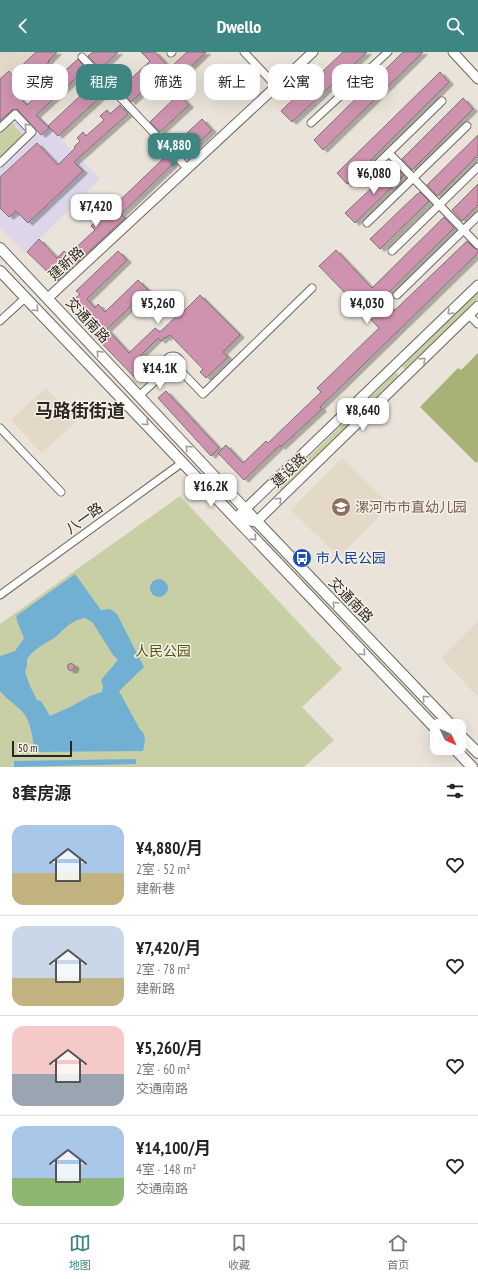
<!DOCTYPE html>
<html lang="zh">
<head>
<meta charset="utf-8">
<style>
  :root { --surface:#fff; --page:#f2f2f2; --text:#222; --muted:#767676; --line:#e0e0e0; --accent:#3e8681 }
  body { margin:0; font-family:"PT Sans Narrow","Noto Sans SC",sans-serif; background:var(--page); color:var(--text); height:100vh; display:flex; flex-direction:column; font-size:15px; white-space:nowrap }
  * { box-sizing:border-box; margin:0 }
  p { font-size:13px; color:var(--muted) }
  .icon { flex:none; width:22px; height:22px; fill:none; stroke:currentColor; stroke-width:2; stroke-linecap:round; stroke-linejoin:round }
  .map { position:relative; height:715px; overflow:hidden }
  .panel { display:flex; flex-direction:column; background:var(--surface); flex:1 }
  .panel>* { flex:none }
  .hud { position:absolute; left:12px; top:12px; width:454px; height:36px; display:flex; gap:8px }
  .needle { width:26px; rotate:134deg }
  .buttons { position:absolute; left:430px; top:667px; display:grid; gap:8px }
  .buttons a { display:grid; place-items:center; width:36px; height:36px; border-radius:8px; background:var(--surface); box-shadow:0 4px 16px #0002; font-size:20px }
  .scale { position:absolute; left:12px; bottom:10px; width:60px; box-sizing:border-box; padding-left:4px; border:2px solid #2b2824; border-top:0; font-size:11px; line-height:14px; white-space:nowrap; color:#2b2824; -webkit-text-stroke:3px #f7f0e6; paint-order:stroke }
  .price { position:absolute; translate:-50% -34px; padding:0 9px; border-radius:8px; background:#fff; color:#222; font-size:13px; line-height:26px; filter:drop-shadow(0 1px 2px #0008) }
  .price::after { content:''; position:absolute; left:50%; top:24px; width:12px; height:9px; margin-left:-6px; background:inherit; clip-path:polygon(0 0,100% 0,50% 100%) }
  .price.current { background:var(--accent); color:#fff }
  ul { padding:0; list-style:none }
  li { display:flex; align-items:center; gap:12px; height:100px; padding:0 12px }
  li+li { border-top:1px solid var(--line) }
  li span { display:grid; place-items:center; flex:none; width:112px; height:80px; border-radius:12px; color:#555 }
  li>.icon { margin-inline-start:auto }
  span .icon { width:48px; height:48px; fill:#fffc; stroke-width:1 }
  li b { font-size:17px }
  h2 { display:flex; justify-content:space-between; align-items:center; height:48px; padding:0 12px; font-size:17px }
  .tag { padding:0 14px; border-radius:12px; background:var(--surface); box-shadow:0 4px 16px #0002; font-size:14px; line-height:36px }
  .tag.current { background:var(--accent); color:#fff }
  header { display:flex; justify-content:space-between; align-items:center; height:52px; padding:0 12px; background:var(--accent); color:#fff; font-size:18px; font-weight:700 }
  .tab-bar { display:flex; justify-content:space-around; align-items:center; height:56px; border-top:1px solid var(--line); background:var(--surface); font-size:11px; color:var(--muted) }
  .tab-bar a { display:grid; justify-items:center; gap:2px }
  .tab-bar .current { color:var(--accent) }
  .map>svg:first-child { display:block }
  .built { fill:#e4d8c8 }
  .medical { fill:#ddd6eb }
  .green { fill:#c8cfa4 }
  .forest { fill:#a8b176 }
  .water { fill:#71b0d2; fill-rule:evenodd }
  .building { fill:#cf93b0; stroke:#7c7276; filter:url(#shadow) }
  .lines { fill:none; stroke-linecap:round; stroke-linejoin:round }
  .minor-casing { stroke:#6c665d; stroke-width:9 }
  .tertiary-casing { stroke:#6c665d; stroke-width:11 }
  .secondary-casing { stroke:#6c665d; stroke-width:12 }
  .minor { stroke:#fff; stroke-width:7 }
  .tertiary { stroke:#fff; stroke-width:9 }
  .secondary { stroke:#fff; stroke-width:10 }
  .oneway { stroke:#a09e9c }
  .labels { text-anchor:middle; stroke-width:3; stroke-linejoin:round; paint-order:stroke }
  .street-label { font-size:14px; fill:#2b2824; stroke:#f7f0e6 }
  .education-label { font-size:14px; fill:#785e54; stroke:#f7f0e6; text-anchor:start }
  .transit-label { font-size:14px; fill:#164399; stroke:#f7f0e6; text-anchor:start }
  .park-label { font-size:14px; fill:#505714; stroke:#f7f0e6 }
  .district-label { font-size:18px; font-weight:bold; fill:#2b2824; stroke:#f7f0e6 }
</style>
</head>
<body>
<header><svg class="icon" aria-label="back" viewBox="0 0 24 24"><path d="M15 5l-7 7 7 7"/></svg>Dwello<svg class="icon" aria-label="search" viewBox="0 0 24 24"><circle cx="10" cy="10" r="6"/><path d="M15 15l6 6"/></svg></header>
<div class="map">
<svg width="478" height="715" viewBox="0 0 478 715">
  <defs>
    <filter id="shadow"><feDropShadow dx="4.5" dy="2.5" stdDeviation="0" flood-color="#0004"/></filter>
  </defs>
  <rect width="100%" height="100%" fill="#eae3d9"/>
  <g class="built">
    <path d="M 0,0 L 61,0 L 0,58 Z"/>
    <path d="M 141,0 L 211,0 L 174,35 Z"/>
    <path d="M 46,336 L 77,369 L 42,401 L 11,368 Z"/>
    <path d="M 342,406 L 390,453 L 339,505 L 291,458 Z"/>
    <path d="M 478,569 L 478,645 L 441,606 Z"/>
  </g>
  <path class="medical" d="M 17,42 L 100,127 L 25,201 L 0,175 L 0,58 Z"/>
  <g class="green">
    <path d="M 11,70 L 23,83 L 0,105 L 0,81 Z"/>
    <path d="M 478,239 L 478,247 L 405,318 L 402,314 Z"/>
    <path d="M 396,320 L 399,324 L 282,438 L 276,439 L 278,435 Z"/>
    <path d="M 180,444 L 342,617 L 302,655 L 334,688 L 304,715 L 0,715 L 0,572 Z"/>
  </g>
  <path class="forest" d="M 478,301 L 478,409 L 476,411 L 420,355 L 458,316 L 461,318 Z"/>
  <g class="water">
    <path d="M 75,522 L 101,558 L 110,557 L 117,562 L 144,615 L 119,639 L 139,676 L 144,682 L 145,689 L 143,699 L 33,700 C 35,691 30,670 25,663 C 18,654 7,648 0,639 L 0,604 L 15,599 L 24,586 L 18,572 L 16,564 ZM 85,566 L 93,571 L 113,603 L 118,608 L 101,628 L 103,635 L 102,640 L 90,644 L 72,654 L 50,664 L 41,649 L 37,648 L 30,634 L 25,620 L 27,614 L 27,607 C 35,596 43,593 54,586 C 64,578 71,568 85,566 Z"/>
    <circle cx="159" cy="536" r="9"/>
    <path d="M 136,707 L 136,712 L 14,715 L 14,709 Z"/>
  </g>
  <g class="building">
    <path d="M 36,0 L 57,0 L 48,9 L 49,10 L 42,17 L 41,16 L 30,26 L 31,27 L 25,32 L 24,31 L 14,40 L 27,53 L 78,7 L 86,17 L 36,63 L 49,76 L 41,83 L 17,57 L 12,58 L 0,69 L 0,27 L 9,19 L 12,23 Z"/>
    <path d="M 93,0 L 118,0 L 100,17 L 88,4 Z"/>
    <path d="M 141,0 L 155,0 L 170,16 L 187,0 L 206,0 L 172,33 L 162,22 L 131,50 L 120,37 L 150,9 Z"/>
    <path d="M 343,0 L 367,0 L 292,70 L 281,59 Z"/>
    <path d="M 403,0 L 423,0 L 323,98 L 314,88 Z"/>
    <path d="M 440,20 L 449,30 L 347,132 L 337,121 Z"/>
    <path d="M 97,28 L 107,39 L 58,84 L 48,74 Z"/>
    <path d="M 179,42 L 189,53 L 160,80 L 150,70 Z"/>
    <path d="M 463,46 L 473,57 L 412,118 L 402,107 Z"/>
    <path d="M 120,53 L 128,62 L 74,110 L 83,119 L 28,171 L 16,159 L 9,165 L 0,156 L 0,125 L 37,91 L 58,113 L 75,96 L 74,95 L 80,89 L 77,86 L 83,80 L 86,84 L 104,68 L 100,64 L 107,58 L 110,62 Z"/>
    <path d="M 202,67 L 212,78 L 183,105 L 173,94 Z"/>
    <path d="M 478,83 L 478,103 L 437,144 L 427,133 Z"/>
    <path d="M 167,103 L 175,110 L 121,162 L 125,166 L 57,229 L 27,200 L 39,187 L 57,206 L 64,199 L 68,203 L 95,178 L 91,174 L 113,153 L 114,154 Z"/>
    <path d="M 395,114 L 404,123 L 355,171 L 345,161 Z"/>
    <path d="M 478,132 L 478,153 L 462,169 L 452,158 Z"/>
    <path d="M 420,140 L 429,149 L 380,197 L 370,187 L 417,142 L 418,142 Z"/>
    <path d="M 444,165 L 454,176 L 382,247 L 394,259 L 467,189 L 474,196 L 478,198 L 478,201 L 320,355 L 322,357 L 281,395 L 280,393 L 244,428 L 218,401 L 226,393 L 243,411 L 266,389 L 268,391 L 321,340 L 317,336 L 379,276 L 319,214 L 336,198 L 372,236 Z"/>
    <path d="M 118,199 L 127,208 L 87,247 L 95,256 L 98,252 L 105,260 L 138,228 L 148,238 L 107,277 L 129,301 L 155,276 L 160,280 L 182,259 L 183,260 L 200,243 L 240,283 L 223,300 L 228,305 L 206,326 L 200,320 L 203,317 L 170,283 L 166,286 L 165,285 L 161,289 L 158,286 L 136,308 L 147,319 L 137,328 L 88,277 L 94,272 L 72,249 L 80,242 L 76,239 Z"/>
    <path d="M 166,339 L 219,396 L 211,404 L 158,346 Z"/>
    <circle cx="71" cy="615" r="3.5"/>
  </g>
  <g class="lines">
    <defs>
      <g id="minor">
        <path d="M 244,0 L 277,35"/>
        <path d="M 171,1 L 172,0"/>
        <path d="M 82,5 L 188,117"/>
        <path d="M 311,71 L 388,0"/>
        <path d="M 0,76 L 15,62 L 32,80 L 0,111"/>
        <path d="M 389,101 L 478,193"/>
        <path d="M 361,128 L 442,49"/>
        <path d="M 367,171 L 467,74"/>
        <path d="M 392,199 L 478,115"/>
        <path d="M 397,243 L 478,164"/>
        <path d="M 469,263 L 478,272"/>
        <path d="M 0,269 L 25,246"/>
        <circle cx="173" cy="312" r="8"/>
        <path d="M 180,318 L 203,342 L 312,236"/>
        <path d="M 139,344 L 167,318"/>
        <path d="M 0,376 L 61,440"/>
        <path d="M 0,543 L 183,410"/>
      </g>
      <g id="tertiary">
        <path d="M 453,0 L 478,27"/>
        <path d="M 48,246 L 313,0"/>
        <path d="M 236,466 L 478,233"/>
        <path d="M 236,466 L 256,470 L 478,254"/>
      </g>
      <g id="secondary">
        <path d="M 0,196 L 245,457 L 452,674"/>
        <path d="M 0,219 L 437,678"/>
        <path d="M 459,682 L 478,701"/>
        <path d="M 454,696 L 472,715"/>
      </g>
    </defs>
    <use href="#minor" class="minor-casing"/>
    <use href="#tertiary" class="tertiary-casing"/>
    <use href="#secondary" class="secondary-casing"/>
    <use href="#minor" class="minor"/>
    <use href="#tertiary" class="tertiary"/>
    <use href="#secondary" class="secondary"/>
  </g>
  <defs><path id="oneway-chevron" d="M-2-3.5L2.5 0L-2 3.5" fill="none" stroke-width="1.6" stroke-linecap="round" stroke-linejoin="round"/></defs>
  <g class="oneway">
    <use href="#oneway-chevron" transform="translate(27 74) rotate(-133)"/>
    <use href="#oneway-chevron" transform="translate(36 257) rotate(46)"/>
    <use href="#oneway-chevron" transform="translate(450 260) rotate(136)"/>
    <use href="#oneway-chevron" transform="translate(99 301) rotate(-133)"/>
    <use href="#oneway-chevron" transform="translate(423 308) rotate(-44)"/>
    <use href="#oneway-chevron" transform="translate(146 371) rotate(46)"/>
    <use href="#oneway-chevron" transform="translate(188 396) rotate(-133)"/>
    <use href="#oneway-chevron" transform="translate(279 448) rotate(-44)"/>
    <use href="#oneway-chevron" transform="translate(254 486) rotate(46)"/>
    <use href="#oneway-chevron" transform="translate(335 552) rotate(-134)"/>
    <use href="#oneway-chevron" transform="translate(363 601) rotate(46)"/>
    <use href="#oneway-chevron" transform="translate(425 646) rotate(-134)"/>
  </g>
  <defs>
    <symbol id="school-disc" viewBox="-11 -11 22 22"><circle r="9.5" fill="#8d6e63" stroke="#f7f0e6"/><path d="M0-5L7-2L0 1L-7-2ZM-4 1L0 2.5L4 1V4Q0 6-4 4Z" fill="#fff"/></symbol>
    <symbol id="bus-disc" viewBox="-11 -11 22 22"><circle r="9.5" fill="#1a4fb4" stroke="#f7f0e6"/><path d="M-5-6H5V4H4V6H2V4H-2V6H-4V4H-5ZM-3.5-4V0h7V-4ZM-3.5 1.2v1.5H-2V1.2ZM2 1.2v1.5H3.5V1.2Z" fill="#fff"/></symbol>
  </defs>
  <g fill-rule="evenodd">
    <use href="#school-disc" x="330" y="444" width="22" height="22"/>
    <use href="#bus-disc" x="291" y="495" width="22" height="22"/>
  </g>
  <g class="labels">
    <g class="street-label">
      <text transform="translate(66 211) rotate(-43)" y="5">建新路</text>
      <text transform="translate(88 268) rotate(47)" y="5">交通南路</text>
      <text transform="translate(289 418) rotate(-44)" y="5">建设路</text>
      <text transform="translate(84 466) rotate(-36)" y="5">八一路</text>
      <text transform="translate(351 548) rotate(46)" y="5">交通南路</text>
    </g>
    <g class="education-label">
      <text x="355" y="460">漯河市市直幼儿园</text>
    </g>
    <g class="transit-label">
      <text x="316" y="511">市人民公园</text>
    </g>
    <g class="park-label">
      <text x="163" y="604">人民公园</text>
    </g>
    <g class="district-label">
      <text x="80" y="365">马路街街道</text>
    </g>
  </g>
</svg>
<div class="buttons">
<a><svg class="needle" viewBox="-14 -14 28 28"><path d="M0-13l5 13h-10z" fill="#e53935"/><path d="M0 13l5-13h-10z" fill="#767676"/></svg></a>
</div>
<div class="scale">50 m</div>
<b class="price current" style="left:174px;top:115px">¥4,880</b>
<b class="price" style="left:374px;top:143px">¥6,080</b>
<b class="price" style="left:96px;top:176px">¥7,420</b>
<b class="price" style="left:158px;top:273px">¥5,260</b>
<b class="price" style="left:367px;top:273px">¥4,030</b>
<b class="price" style="left:160px;top:338px">¥14.1K</b>
<b class="price" style="left:363px;top:380px">¥8,640</b>
<b class="price" style="left:211px;top:456px">¥16.2K</b>
<div class="hud">
<a class="tag">买房</a>
<a class="tag current">租房</a>
<a class="tag">筛选</a>
<a class="tag">新上</a>
<a class="tag">公寓</a>
<a class="tag">住宅</a>
</div>
</div>
<section class="panel">
<h2>8套房源<svg class="icon" aria-label="filters" viewBox="0 0 24 24"><path d="M4 7h16M4 17h16"/><circle cx="9" cy="7" r="2"/><circle cx="15" cy="17" r="2"/></svg></h2>
<ul>
<li><span style="background:linear-gradient(#a9c7e8 60%,#c2b280 0)"><svg class="icon" aria-label="home" viewBox="0 0 24 24"><path d="M3 11l9-7 9 7M6 9v11h12V9"/></svg></span><div><b>¥4,880/月</b><p>2室 · 52 m²</p><p>建新巷</p></div><svg class="icon" aria-label="heart" viewBox="0 0 24 24"><path d="M12 20l-8-8c-3-5 5-10 8-4 3-6 11-1 8 4z"/></svg></li>
<li><span style="background:linear-gradient(#c9d6e8 65%,#c2b280 0)"><svg class="icon" aria-label="home" viewBox="0 0 24 24"><path d="M3 11l9-7 9 7M6 9v11h12V9"/></svg></span><div><b>¥7,420/月</b><p>2室 · 78 m²</p><p>建新路</p></div><svg class="icon" aria-label="heart" viewBox="0 0 24 24"><path d="M12 20l-8-8c-3-5 5-10 8-4 3-6 11-1 8 4z"/></svg></li>
<li><span style="background:linear-gradient(#f6c9c9 60%,#9aa5b1 0)"><svg class="icon" aria-label="home" viewBox="0 0 24 24"><path d="M3 11l9-7 9 7M6 9v11h12V9"/></svg></span><div><b>¥5,260/月</b><p>2室 · 60 m²</p><p>交通南路</p></div><svg class="icon" aria-label="heart" viewBox="0 0 24 24"><path d="M12 20l-8-8c-3-5 5-10 8-4 3-6 11-1 8 4z"/></svg></li>
<li><span style="background:linear-gradient(#a9c7e8 65%,#8fb573 0)"><svg class="icon" aria-label="home" viewBox="0 0 24 24"><path d="M3 11l9-7 9 7M6 9v11h12V9"/></svg></span><div><b>¥14,100/月</b><p>4室 · 148 m²</p><p>交通南路</p></div><svg class="icon" aria-label="heart" viewBox="0 0 24 24"><path d="M12 20l-8-8c-3-5 5-10 8-4 3-6 11-1 8 4z"/></svg></li>
</ul>
</section>
<nav class="tab-bar">
<a class="current"><svg class="icon" aria-label="map" viewBox="0 0 24 24"><path d="M3 6l6-2 6 2 6-2v14l-6 2-6-2-6 2zM9 4v14M15 6v14"/></svg>地图</a>
<a><svg class="icon" aria-label="saved" viewBox="0 0 24 24"><path d="M7 4h10v16l-5-4-5 4z"/></svg>收藏</a>
<a><svg class="icon" aria-label="home" viewBox="0 0 24 24"><path d="M3 11l9-7 9 7M6 9v11h12V9"/></svg>首页</a>
</nav>
</body>
</html>
